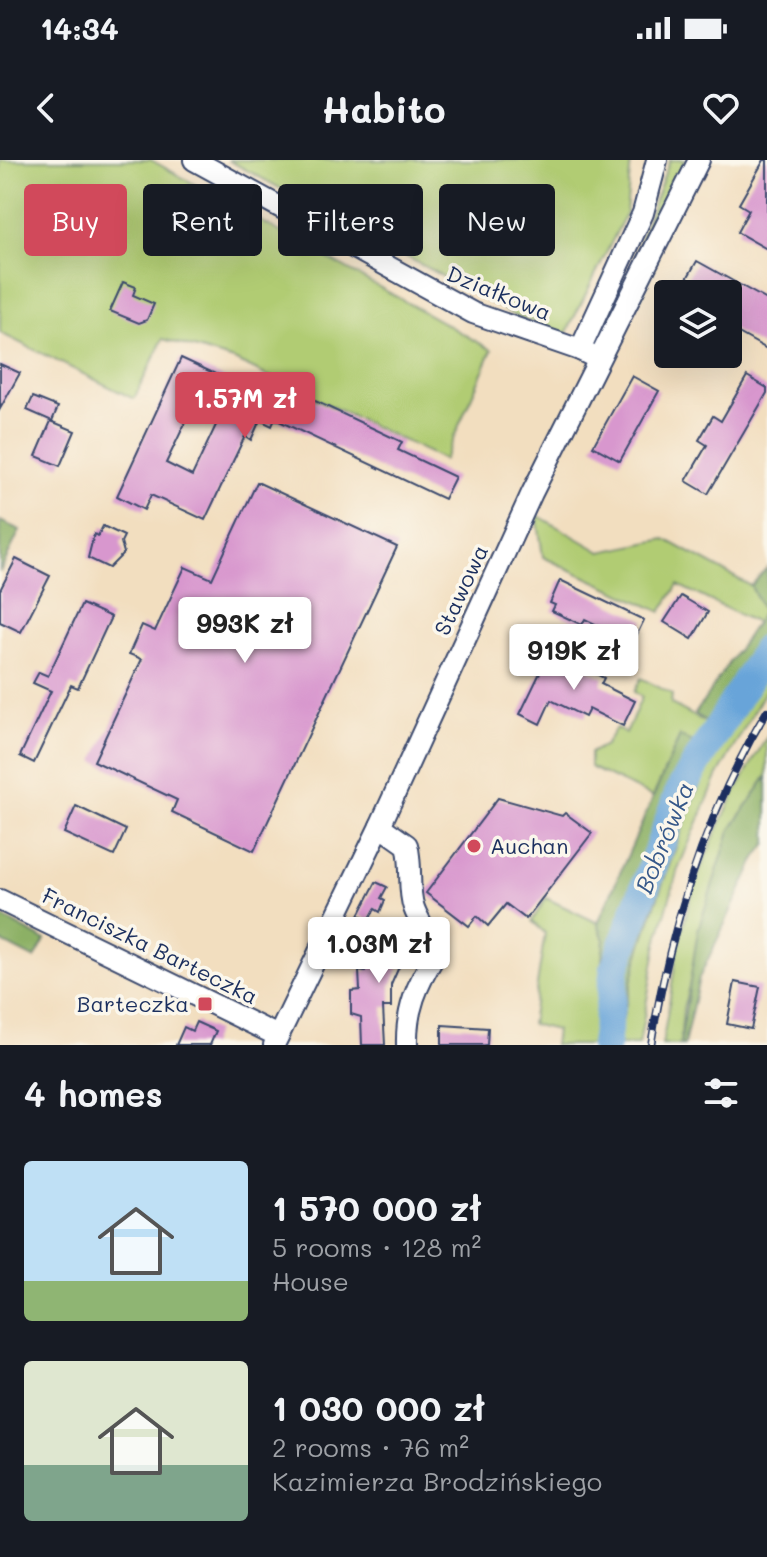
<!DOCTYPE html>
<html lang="en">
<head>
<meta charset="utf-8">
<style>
  :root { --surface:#171b24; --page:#20242c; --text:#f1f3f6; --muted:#9ea1a6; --accent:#d1495b }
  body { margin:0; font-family:Mali,sans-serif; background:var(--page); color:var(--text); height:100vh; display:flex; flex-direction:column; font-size:30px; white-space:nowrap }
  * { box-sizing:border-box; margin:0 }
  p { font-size:26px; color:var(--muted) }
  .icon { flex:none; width:44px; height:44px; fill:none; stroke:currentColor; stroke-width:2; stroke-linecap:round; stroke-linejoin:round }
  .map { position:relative; height:885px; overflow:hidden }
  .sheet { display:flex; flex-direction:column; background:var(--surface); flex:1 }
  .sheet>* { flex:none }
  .guide { position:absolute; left:24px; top:24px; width:720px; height:72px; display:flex; gap:16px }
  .buttons { position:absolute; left:654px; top:120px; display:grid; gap:16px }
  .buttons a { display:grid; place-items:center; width:88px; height:88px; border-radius:8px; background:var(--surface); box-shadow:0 8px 32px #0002; font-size:40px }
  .price { position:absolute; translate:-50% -68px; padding:0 18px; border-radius:8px; background:#fff; color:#222; font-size:26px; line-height:52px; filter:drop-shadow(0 2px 4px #0008) }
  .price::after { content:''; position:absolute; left:50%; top:48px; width:24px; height:18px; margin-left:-12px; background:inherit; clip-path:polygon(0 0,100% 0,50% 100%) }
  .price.current { background:var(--accent); color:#fff }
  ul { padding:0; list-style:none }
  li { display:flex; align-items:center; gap:24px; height:200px; padding:0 24px }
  li span { display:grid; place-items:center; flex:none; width:224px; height:160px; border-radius:8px; color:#555 }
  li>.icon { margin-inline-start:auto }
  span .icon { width:96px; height:96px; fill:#fffc; stroke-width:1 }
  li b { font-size:34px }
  h2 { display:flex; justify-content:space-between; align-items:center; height:96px; padding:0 24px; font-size:34px }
  .chip { padding:0 28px; border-radius:8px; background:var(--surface); box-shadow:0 8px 32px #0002; font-size:28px; line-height:72px }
  .chip.current { background:var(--accent); color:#fff }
  .status { display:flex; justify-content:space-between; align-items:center; height:56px; padding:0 40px; background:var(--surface); direction:ltr }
  .status svg { height:22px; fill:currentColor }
  header { display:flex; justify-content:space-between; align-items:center; height:104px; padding:0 24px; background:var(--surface); font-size:36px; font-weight:700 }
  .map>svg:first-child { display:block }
  .green { fill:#b1cc73; stroke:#667e68; stroke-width:2 }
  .forest { fill:#8cb065; stroke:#547062; stroke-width:2 }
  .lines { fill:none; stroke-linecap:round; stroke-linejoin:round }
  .river { stroke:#68a4d9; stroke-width:30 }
  .building { fill:#d897ce; fill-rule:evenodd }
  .minor-casing { stroke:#3b496d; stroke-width:24 }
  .minor { stroke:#fff; stroke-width:20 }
  .rail-casing { stroke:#1b2f5e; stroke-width:8 }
  .rail { stroke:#fbf7ec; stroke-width:5; stroke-dasharray:15; stroke-linecap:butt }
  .poi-dot { fill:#d1495b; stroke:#fbf7ec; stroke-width:3 }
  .labels { text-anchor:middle; stroke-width:7; stroke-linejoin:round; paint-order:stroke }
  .street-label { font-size:22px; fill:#1b2f5e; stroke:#fbf7ec }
  .poi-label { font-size:22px; fill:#1b2f5e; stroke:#fbf7ec; text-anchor:start }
  .water-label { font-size:24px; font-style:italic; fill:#365889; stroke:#fbf7ec }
</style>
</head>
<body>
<div class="status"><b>14:34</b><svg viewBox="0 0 49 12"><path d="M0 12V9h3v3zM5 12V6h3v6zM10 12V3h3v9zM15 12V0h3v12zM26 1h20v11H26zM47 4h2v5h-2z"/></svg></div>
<header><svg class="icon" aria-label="back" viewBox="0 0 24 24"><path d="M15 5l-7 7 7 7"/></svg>Habito<svg class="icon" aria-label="heart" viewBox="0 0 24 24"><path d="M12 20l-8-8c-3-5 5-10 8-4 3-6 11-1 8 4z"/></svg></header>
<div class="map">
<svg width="767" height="885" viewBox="0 0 767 885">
  <rect width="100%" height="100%" fill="#fbf7ec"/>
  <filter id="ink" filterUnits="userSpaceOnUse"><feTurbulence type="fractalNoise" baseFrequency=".0125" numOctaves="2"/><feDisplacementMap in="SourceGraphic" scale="16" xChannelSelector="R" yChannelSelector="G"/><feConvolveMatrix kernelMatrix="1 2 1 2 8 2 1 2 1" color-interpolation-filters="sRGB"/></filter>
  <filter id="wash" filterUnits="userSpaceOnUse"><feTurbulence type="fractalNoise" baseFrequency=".006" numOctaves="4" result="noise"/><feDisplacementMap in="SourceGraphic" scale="32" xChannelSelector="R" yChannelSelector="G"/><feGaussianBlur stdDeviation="1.8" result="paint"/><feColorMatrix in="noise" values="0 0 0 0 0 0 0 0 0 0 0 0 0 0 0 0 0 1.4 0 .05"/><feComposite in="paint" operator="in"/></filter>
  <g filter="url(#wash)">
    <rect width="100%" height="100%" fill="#f2debf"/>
    <g class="green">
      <path d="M 0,0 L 151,0 L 492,190 L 444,300 L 234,200 L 163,179 L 134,239 L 0,173 Z"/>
      <path d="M 228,0 L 631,0 L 626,53 L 566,174 L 514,155 Z"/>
      <path d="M 670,0 L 686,0 L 634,96 Z"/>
      <path d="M 537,355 L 601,392 L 665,379 L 751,426 L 763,451 L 756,463 L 678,425 L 661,452 L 543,397 Z"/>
      <path d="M 767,503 L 767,528 L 717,617 L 678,709 L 657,783 L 639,885 L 618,885 C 627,824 647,767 668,709 C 682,670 695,632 714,595 L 680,576 L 653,637 L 590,607 L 590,593 L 605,585 L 616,568 L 626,573 L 642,537 L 634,532 L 641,518 L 672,534 L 671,544 L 722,571 Z"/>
      <path d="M 767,577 L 767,616 L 730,671 L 683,849 L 680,885 L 662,885 C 669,848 673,811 681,775 C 696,705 730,638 767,577 Z"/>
      <path d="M 546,738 L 598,763 L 604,780 L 594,885 L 554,885 L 556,870 L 531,864 L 545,773 L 532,761 Z"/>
    </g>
    <g class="forest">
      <path d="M 0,361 L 20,370 L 0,412 Z"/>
      <path d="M 767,408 L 767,503 L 722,571 L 695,554 L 763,452 L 751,426 Z"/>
      <path d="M 680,576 L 714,595 C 695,631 682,670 668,708 C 647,767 627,824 618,885 L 594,885 L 604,780 L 598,763 Z"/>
      <path d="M 767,616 L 767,683 L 756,698 L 699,818 L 684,885 L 680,885 L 698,770 L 730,671 Z"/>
      <path d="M 0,756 L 45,780 L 35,799 L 0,781 Z"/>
    </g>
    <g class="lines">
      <path class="river" d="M 605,885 L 615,808 L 681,629 L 767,488"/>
    </g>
    <g id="blocks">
      <g class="building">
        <path d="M 764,0 L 767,0 L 767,89 L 737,72 L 749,50 L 739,44 Z"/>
        <path d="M 697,101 L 767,140 L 767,189 L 728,167 L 728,134 L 678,134 Z"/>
        <path d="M 123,122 L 136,127 L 133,135 L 154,144 L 147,160 L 139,163 L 110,151 Z"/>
        <path d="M 181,198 L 263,236 L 271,220 L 402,282 L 398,290 L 455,317 L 444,339 L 275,259 L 272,266 L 260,260 L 251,280 L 245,276 L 205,360 L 151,335 L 144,350 L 117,336 ZM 200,232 L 226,244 L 192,316 L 166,303 Z"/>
        <path d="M 0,204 L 20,213 L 0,249 Z"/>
        <path d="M 632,216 L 659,231 L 620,301 L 593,286 Z"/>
        <path d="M 747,216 L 767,228 L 767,233 L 708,334 L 686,321 L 707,285 L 699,280 L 713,256 L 721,261 Z"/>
        <path d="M 33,237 L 58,247 L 52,261 L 27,250 Z"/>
        <path d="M 51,261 L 75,271 L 60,306 L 36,296 Z"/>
        <path d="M 257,322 L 397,387 L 254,691 L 172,652 L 177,640 L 94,601 L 142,499 L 129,494 L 142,465 L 155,471 L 185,407 L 212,419 Z"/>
        <path d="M 103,366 L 124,376 L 121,382 L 124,393 L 109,408 L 88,398 L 94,374 L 98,376 Z"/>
        <path d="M 16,399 L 50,416 L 21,472 L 0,462 L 0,430 Z"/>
        <path d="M 560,420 L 644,460 L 630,489 L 613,482 L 616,474 L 585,459 L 582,465 L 552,451 L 555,445 L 550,443 Z"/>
        <path d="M 681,436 L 708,452 L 692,479 L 664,462 Z"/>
        <path d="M 82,444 L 111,457 L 78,528 L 71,525 L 34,603 L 20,596 L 51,531 L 33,523 L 39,512 L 48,516 Z"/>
        <path d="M 551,490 L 604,518 L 601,524 L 635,541 L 623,566 L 589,549 L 585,557 L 551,540 L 540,564 L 520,554 Z"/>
        <path d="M 498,638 L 562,656 L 565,653 L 592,673 L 526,759 L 506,744 L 488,766 L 477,756 L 469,766 L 426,733 Z"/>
        <path d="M 76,646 L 126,670 L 114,696 L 64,673 Z"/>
        <path d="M 376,722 L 387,727 L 381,738 L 385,740 L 380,752 L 375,749 L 369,760 L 359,755 Z"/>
        <path d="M 393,762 L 409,768 L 413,775 L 391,825 L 391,847 L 383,847 L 385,885 L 362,885 L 361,857 L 351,854 L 351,831 L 360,830 L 359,811 L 365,812 L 377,784 L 383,787 Z"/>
        <path d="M 735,822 L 760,827 L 751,869 L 727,864 Z"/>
        <path d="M 196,862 L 216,871 L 210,885 L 176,885 L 184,867 L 192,871 Z"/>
        <path d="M 442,865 L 488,868 L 487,885 L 442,885 Z"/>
      </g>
    </g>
  </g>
  <g filter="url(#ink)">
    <use href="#blocks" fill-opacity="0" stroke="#3b496d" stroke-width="2"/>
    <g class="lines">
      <defs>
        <g id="minor">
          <path d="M 194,0 L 473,153 L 580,190"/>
          <path d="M 592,196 L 580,190 L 643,53 L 657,0"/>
          <path d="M 380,666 L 407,685 C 413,706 407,728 414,748 C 420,765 432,777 435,795 C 417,825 406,849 407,885"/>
          <path d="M 0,740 L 278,876"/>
          <path d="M 274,885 L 380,666 L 532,333 L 699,0"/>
        </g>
      </defs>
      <use href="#minor" class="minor-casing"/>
      <use href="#minor" class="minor"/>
      <defs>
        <path id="rail" d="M 651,885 C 670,767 705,654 767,551"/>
      </defs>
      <use href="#rail" class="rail-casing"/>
      <use href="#rail" class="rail"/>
    </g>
  </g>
  <g class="poi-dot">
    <circle cx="474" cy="686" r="8"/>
    <rect x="197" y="836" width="16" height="16" rx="4"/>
  </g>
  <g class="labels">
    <g class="street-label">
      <text transform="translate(499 133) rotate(22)" y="8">Działkowa</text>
      <text transform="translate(461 430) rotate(-65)" y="8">Stawowa</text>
      <text transform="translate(150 786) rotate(26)" y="8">Franciszka Barteczka</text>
    </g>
    <g class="poi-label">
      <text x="490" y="694">Auchan</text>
      <text x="189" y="852" text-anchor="end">Barteczka</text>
    </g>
    <g class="water-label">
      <text transform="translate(665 678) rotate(-68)" y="8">Bobrówka</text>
    </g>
  </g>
</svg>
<div class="buttons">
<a><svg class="icon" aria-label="layers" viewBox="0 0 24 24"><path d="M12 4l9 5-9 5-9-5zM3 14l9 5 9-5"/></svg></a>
</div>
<b class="price current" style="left:245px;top:280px">1.57M zł</b>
<b class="price" style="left:245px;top:505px">993K zł</b>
<b class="price" style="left:574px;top:532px">919K zł</b>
<b class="price" style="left:379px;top:825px">1.03M zł</b>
<div class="guide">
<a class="chip current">Buy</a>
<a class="chip">Rent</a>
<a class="chip">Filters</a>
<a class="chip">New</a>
</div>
</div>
<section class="sheet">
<h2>4 homes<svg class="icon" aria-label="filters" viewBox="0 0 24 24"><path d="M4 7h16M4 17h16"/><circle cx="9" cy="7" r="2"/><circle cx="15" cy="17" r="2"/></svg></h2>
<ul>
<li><span style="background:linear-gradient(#bfe0f5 75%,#8fb573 0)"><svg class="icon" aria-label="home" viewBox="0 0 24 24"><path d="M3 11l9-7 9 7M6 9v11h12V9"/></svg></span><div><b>1 570 000 zł</b><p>5 rooms · 128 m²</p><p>House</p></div></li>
<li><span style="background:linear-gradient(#dfe7d0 65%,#7fa58c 0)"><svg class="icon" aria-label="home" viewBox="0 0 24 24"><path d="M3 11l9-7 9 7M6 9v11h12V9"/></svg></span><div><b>1 030 000 zł</b><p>2 rooms · 76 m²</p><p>Kazimierza Brodzińskiego</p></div></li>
</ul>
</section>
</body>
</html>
